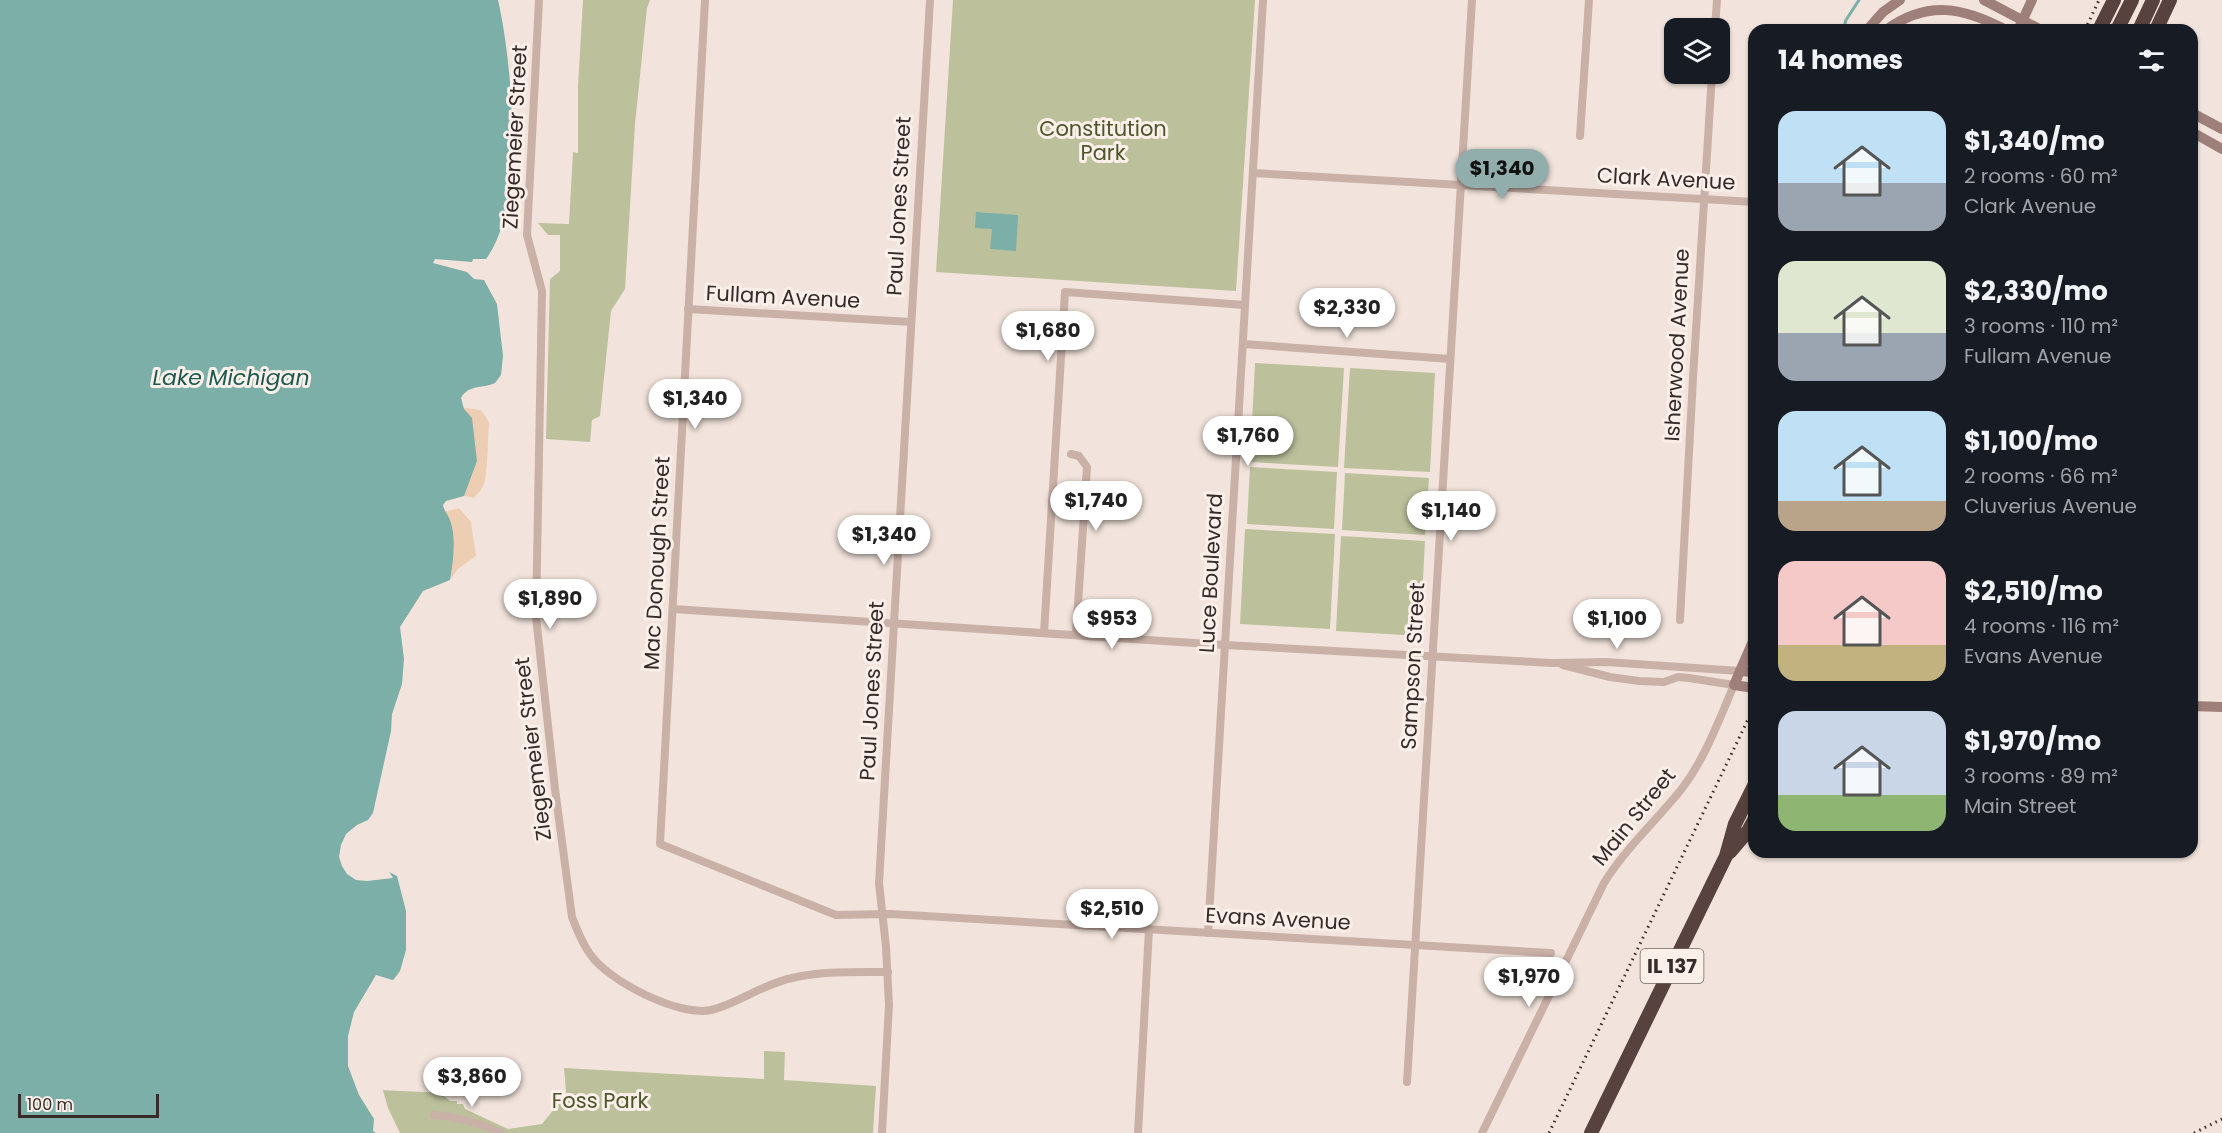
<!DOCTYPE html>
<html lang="en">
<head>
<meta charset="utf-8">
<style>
  :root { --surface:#171b24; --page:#242831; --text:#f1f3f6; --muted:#9ea1a6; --accent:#92aeac }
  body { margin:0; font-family:Poppins,sans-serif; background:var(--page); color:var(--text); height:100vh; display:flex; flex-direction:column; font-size:22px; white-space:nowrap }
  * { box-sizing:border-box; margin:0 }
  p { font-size:20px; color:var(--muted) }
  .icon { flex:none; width:33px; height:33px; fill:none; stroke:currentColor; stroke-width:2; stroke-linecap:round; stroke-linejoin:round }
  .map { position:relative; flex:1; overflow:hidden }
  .panel { position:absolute; left:1748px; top:24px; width:450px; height:834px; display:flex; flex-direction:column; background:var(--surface); border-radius:18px; box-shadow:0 2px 4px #0004 }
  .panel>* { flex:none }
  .fabs { position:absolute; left:1664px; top:18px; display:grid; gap:12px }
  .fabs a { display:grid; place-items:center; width:66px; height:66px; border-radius:12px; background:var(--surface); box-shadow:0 2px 4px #0004; font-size:30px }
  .scale { position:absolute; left:18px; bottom:15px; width:141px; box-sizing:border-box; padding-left:6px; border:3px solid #372a28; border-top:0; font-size:16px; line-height:21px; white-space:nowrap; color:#372a28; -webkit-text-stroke:4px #faefe9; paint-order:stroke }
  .price { position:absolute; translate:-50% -51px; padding:0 14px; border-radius:21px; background:#fff; color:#222; font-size:20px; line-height:39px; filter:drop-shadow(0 2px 3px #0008) }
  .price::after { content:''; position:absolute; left:50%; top:36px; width:18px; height:14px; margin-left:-9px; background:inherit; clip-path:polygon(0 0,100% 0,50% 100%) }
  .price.selected { background:var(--accent); color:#111 }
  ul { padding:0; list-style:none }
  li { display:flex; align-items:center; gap:18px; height:150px; padding:0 30px }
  li span { display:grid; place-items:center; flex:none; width:168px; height:120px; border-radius:18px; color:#555 }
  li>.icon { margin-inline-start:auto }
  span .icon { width:72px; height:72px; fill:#fffc; stroke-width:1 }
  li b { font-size:26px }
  h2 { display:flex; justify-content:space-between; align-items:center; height:72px; padding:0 30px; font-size:26px }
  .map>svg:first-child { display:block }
  .green { fill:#bcc19c }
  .sand { fill:#eeceb3 }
  .water { fill:#7bafa7 }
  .pier { fill:#f2e4dc }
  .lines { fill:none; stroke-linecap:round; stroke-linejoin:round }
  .stream { stroke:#7bafa7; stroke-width:3 }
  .street { stroke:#cab1a8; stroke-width:8 }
  .secondary { stroke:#9e7f79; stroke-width:10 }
  .highway { stroke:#58423f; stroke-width:14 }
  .rail { stroke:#372a28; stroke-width:3; stroke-dasharray:1.5 4.5; stroke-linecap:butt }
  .secondary-bridge { stroke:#9e7f79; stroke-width:10 }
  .labels { text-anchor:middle; stroke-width:6; stroke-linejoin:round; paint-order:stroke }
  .shield { fill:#faefe9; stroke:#726562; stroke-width:1.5 }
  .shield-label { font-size:20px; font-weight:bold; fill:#372a28 }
  .park-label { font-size:21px; fill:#4e562c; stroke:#faefe9 }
  .street-label { font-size:21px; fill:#372a28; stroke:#faefe9 }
  .water-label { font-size:22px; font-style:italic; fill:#1e5951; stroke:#faefe9 }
</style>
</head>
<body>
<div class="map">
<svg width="2222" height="1133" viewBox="0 0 2222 1133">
  <rect width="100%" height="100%" fill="#f2e4dc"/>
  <g class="green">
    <path d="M 583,0 L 650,0 L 647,8 L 635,124 L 625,289 L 611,311 L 600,416 L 592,420 L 590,442 L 546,439 L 550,279 L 560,271 L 560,235 L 548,235 L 538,223 L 569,224 L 573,152 L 578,153 L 578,86 Z"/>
    <path d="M 953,0 L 1255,0 L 1236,291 L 936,272 Z"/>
    <path d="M 1255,363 L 1344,368 L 1338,467 L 1250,462 Z"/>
    <path d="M 1350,368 L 1435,373 L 1430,472 L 1344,468 Z"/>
    <path d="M 1250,467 L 1337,472 L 1334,529 L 1247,524 Z"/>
    <path d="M 1345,473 L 1429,478 L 1425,535 L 1342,530 Z"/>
    <path d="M 1245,529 L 1335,534 L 1330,629 L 1240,624 Z"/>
    <path d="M 1341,536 L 1425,541 L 1420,636 L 1336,631 Z"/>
    <path d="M 764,1051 L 785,1052 L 784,1080 L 876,1086 L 873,1133 L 397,1133 L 380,1090 L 444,1093 L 444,1096 L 450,1101 L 457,1101 L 457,1104 L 463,1104 L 465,1109 L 508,1129 L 542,1124 L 558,1104 L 567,1103 L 564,1068 L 764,1079 Z"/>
  </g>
  <g class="sand">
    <path d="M 443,405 L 481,410 L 489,422 L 487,462 L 485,481 L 481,490 L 474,498 L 445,492 Z"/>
    <path d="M 459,508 L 471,522 L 476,556 L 458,569 L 450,580 L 426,517 Z"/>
  </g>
  <g class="water">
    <path d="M 0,0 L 498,0 C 512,61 526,207 486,259 L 473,259 L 472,262 L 435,259 L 433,263 L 467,272 L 474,279 L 484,280 L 497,304 L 503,356 L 501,375 L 495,383 C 482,389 469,384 461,398 L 464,409 L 472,418 L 477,461 L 464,496 L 446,501 L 443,505 C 444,511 447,513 449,518 C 457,535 453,563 450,580 L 428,596 L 408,624 L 407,679 L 373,834 L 377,866 L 397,876 L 406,911 L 406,950 L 400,971 L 373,1007 L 370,1040 L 377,1081 L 397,1133 L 0,1133 Z"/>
    <path d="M 976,212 L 1018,215 L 1016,251 L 990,249 L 992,229 L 975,228 Z"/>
  </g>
  <g class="pier">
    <path d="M 454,575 L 452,582 L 430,599 L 418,612 L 411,625 L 410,680 L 404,696 L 386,794 L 376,834 L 375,847 L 380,864 L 386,867 L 393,878 L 367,881 L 356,880 L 347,874 L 342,866 L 339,857 L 341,845 L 346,834 L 357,825 L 368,820 L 373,813 L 391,731 L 392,714 L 402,684 L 404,659 L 400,627 L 423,591 L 450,580 Z"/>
    <path d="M 376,975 L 396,981 L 375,1008 L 373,1040 L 380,1080 L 388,1108 L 400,1133 L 376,1133 L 373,1131 L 374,1119 L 359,1095 L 348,1066 L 348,1036 L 354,1012 Z"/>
  </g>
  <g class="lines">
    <path class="stream" d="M 1843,30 L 1846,20 L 1859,0"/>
    <g class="street">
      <path d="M 539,0 L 527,235 L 542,291 L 536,617 L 555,789 L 572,917 C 577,930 582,943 590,954 C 608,981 679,1017 711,1010 C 739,1003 763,984 792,978 C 823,971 856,972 888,972"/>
      <path d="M 705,0 L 660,844 L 836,915 L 891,914 L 1551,953"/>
      <path d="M 1715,28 L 1717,0"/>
      <path d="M 1580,136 L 1589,0"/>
      <path d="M 1253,173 L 1754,202"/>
      <path d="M 688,309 L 911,322"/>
      <path d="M 1243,344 L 1450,359"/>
      <path d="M 1071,454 L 1079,456 L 1087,467 L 1076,635"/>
      <path d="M 673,609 L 1225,645 L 1553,663 L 1606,662 L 1740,671"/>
      <path d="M 1680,620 L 1693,378 L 1712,74"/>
      <path d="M 1044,633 L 1065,292 L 1245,305"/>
      <path d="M 1208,933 L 1263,0"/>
      <path d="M 1407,1082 L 1472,0"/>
      <path d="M 434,1115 C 458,1117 479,1123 501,1133"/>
      <path d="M 882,1133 L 889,1005 L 886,947 L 879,883 L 930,0"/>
      <path d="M 1138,1133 L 1149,929"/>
      <path d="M 1482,1133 L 1604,883 C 1625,849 1654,823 1680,791 C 1704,761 1719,720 1734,685 L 1689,678 L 1678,677 L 1664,682 L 1639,681 L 1610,677 L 1563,665"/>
    </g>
    <g class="secondary">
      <path d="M 1984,0 L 2041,30"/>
      <path d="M 1867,30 L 1883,12 L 1900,0"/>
      <path d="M 1886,30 C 1927,0 1963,7 2006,30"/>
      <path d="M 2192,113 L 2222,129"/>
      <path d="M 2192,132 L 2222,149"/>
      <path d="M 1754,639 L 1734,685 L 1754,688"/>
      <path d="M 1740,671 L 1754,672"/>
      <path d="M 2192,706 L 2222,707"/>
    </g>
    <g class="highway">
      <path d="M 2099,30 L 2114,0"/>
      <path d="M 2117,30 L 2132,0"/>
      <path d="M 2139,30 L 2153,0"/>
      <path d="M 2156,30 L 2170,0"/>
      <path d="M 1730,852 L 1748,831 L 1754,820"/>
      <path d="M 1591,1133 L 1726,856 L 1735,824 L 1754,786"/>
    </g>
    <g class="rail">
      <path d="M 2085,30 L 2099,0"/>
      <path d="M 1549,1133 L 1754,707"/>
      <path d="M 2194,1133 L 2222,1119"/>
    </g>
    <path class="secondary-bridge" d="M 2018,30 L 2032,0"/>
  </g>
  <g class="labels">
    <rect class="shield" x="1640.5" y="949" width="63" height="34" rx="4.5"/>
    <g class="shield-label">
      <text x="1672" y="973">IL 137</text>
    </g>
    <g class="park-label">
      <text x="1103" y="136">Constitution<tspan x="1103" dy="24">Park</tspan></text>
      <text x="600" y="1108">Foss Park</text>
    </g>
    <g class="street-label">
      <text transform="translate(515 137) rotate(-87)" y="7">Ziegemeier Street</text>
      <text transform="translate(1666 179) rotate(3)" y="7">Clark Avenue</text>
      <text transform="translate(899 206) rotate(-87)" y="7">Paul Jones Street</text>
      <text transform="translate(783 297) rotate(3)" y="7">Fullam Avenue</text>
      <text transform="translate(1677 345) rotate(-87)" y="7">Isherwood Avenue</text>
      <text transform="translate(657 563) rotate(-87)" y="7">Mac Donough Street</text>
      <text transform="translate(1211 573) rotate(-87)" y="7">Luce Boulevard</text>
      <text transform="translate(1413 666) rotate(-87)" y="7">Sampson Street</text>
      <text transform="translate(872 691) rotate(-87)" y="7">Paul Jones Street</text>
      <text transform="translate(533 749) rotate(-97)" y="7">Ziegemeier Street</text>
      <text transform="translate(1634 817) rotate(-51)" y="7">Main Street</text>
      <text transform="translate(1278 919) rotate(3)" y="7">Evans Avenue</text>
    </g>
    <g class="water-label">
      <text x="231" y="385">Lake Michigan</text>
    </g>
  </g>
</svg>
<div class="fabs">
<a><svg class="icon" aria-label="layers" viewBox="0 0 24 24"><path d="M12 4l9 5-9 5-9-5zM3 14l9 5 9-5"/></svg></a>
</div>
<div class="scale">100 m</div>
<b class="price selected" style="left:1502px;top:200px">$1,340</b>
<b class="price" style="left:1347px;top:339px">$2,330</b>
<b class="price" style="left:1048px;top:362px">$1,680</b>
<b class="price" style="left:695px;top:430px">$1,340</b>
<b class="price" style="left:1248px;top:467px">$1,760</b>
<b class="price" style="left:1096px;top:532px">$1,740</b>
<b class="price" style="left:1451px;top:542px">$1,140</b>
<b class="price" style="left:884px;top:566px">$1,340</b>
<b class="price" style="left:550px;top:630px">$1,890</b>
<b class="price" style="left:1112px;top:650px">$953</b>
<b class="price" style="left:1617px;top:650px">$1,100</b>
<b class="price" style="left:1112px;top:940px">$2,510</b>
<b class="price" style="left:1529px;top:1008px">$1,970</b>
<b class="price" style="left:472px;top:1108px">$3,860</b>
<section class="panel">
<h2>14 homes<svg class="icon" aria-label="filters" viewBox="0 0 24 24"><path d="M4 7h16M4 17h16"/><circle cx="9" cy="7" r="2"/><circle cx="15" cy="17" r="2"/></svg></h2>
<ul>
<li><span style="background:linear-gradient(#bfe0f5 60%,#9aa5b1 0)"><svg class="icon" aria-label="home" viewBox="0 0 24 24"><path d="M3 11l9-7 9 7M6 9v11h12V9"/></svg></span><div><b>$1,340/mo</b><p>2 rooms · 60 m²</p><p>Clark Avenue</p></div></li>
<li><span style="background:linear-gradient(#dfe7d0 60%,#9aa5b1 0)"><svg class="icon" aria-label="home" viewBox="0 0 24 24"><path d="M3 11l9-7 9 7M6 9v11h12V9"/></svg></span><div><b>$2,330/mo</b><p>3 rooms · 110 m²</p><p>Fullam Avenue</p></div></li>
<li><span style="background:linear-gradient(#bfe0f5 75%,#b9a48a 0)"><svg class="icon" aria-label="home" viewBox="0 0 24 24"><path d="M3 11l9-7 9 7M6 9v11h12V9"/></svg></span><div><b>$1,100/mo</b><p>2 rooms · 66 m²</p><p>Cluverius Avenue</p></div></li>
<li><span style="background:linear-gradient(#f6c9c9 70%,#c2b280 0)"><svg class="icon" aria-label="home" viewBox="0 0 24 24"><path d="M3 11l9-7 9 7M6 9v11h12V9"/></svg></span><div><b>$2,510/mo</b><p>4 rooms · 116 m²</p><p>Evans Avenue</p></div></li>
<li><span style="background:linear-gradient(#c9d6e8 70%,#8fb573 0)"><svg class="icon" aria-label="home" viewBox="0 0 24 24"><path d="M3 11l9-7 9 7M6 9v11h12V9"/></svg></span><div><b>$1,970/mo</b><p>3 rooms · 89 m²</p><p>Main Street</p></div></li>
</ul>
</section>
</div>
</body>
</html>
